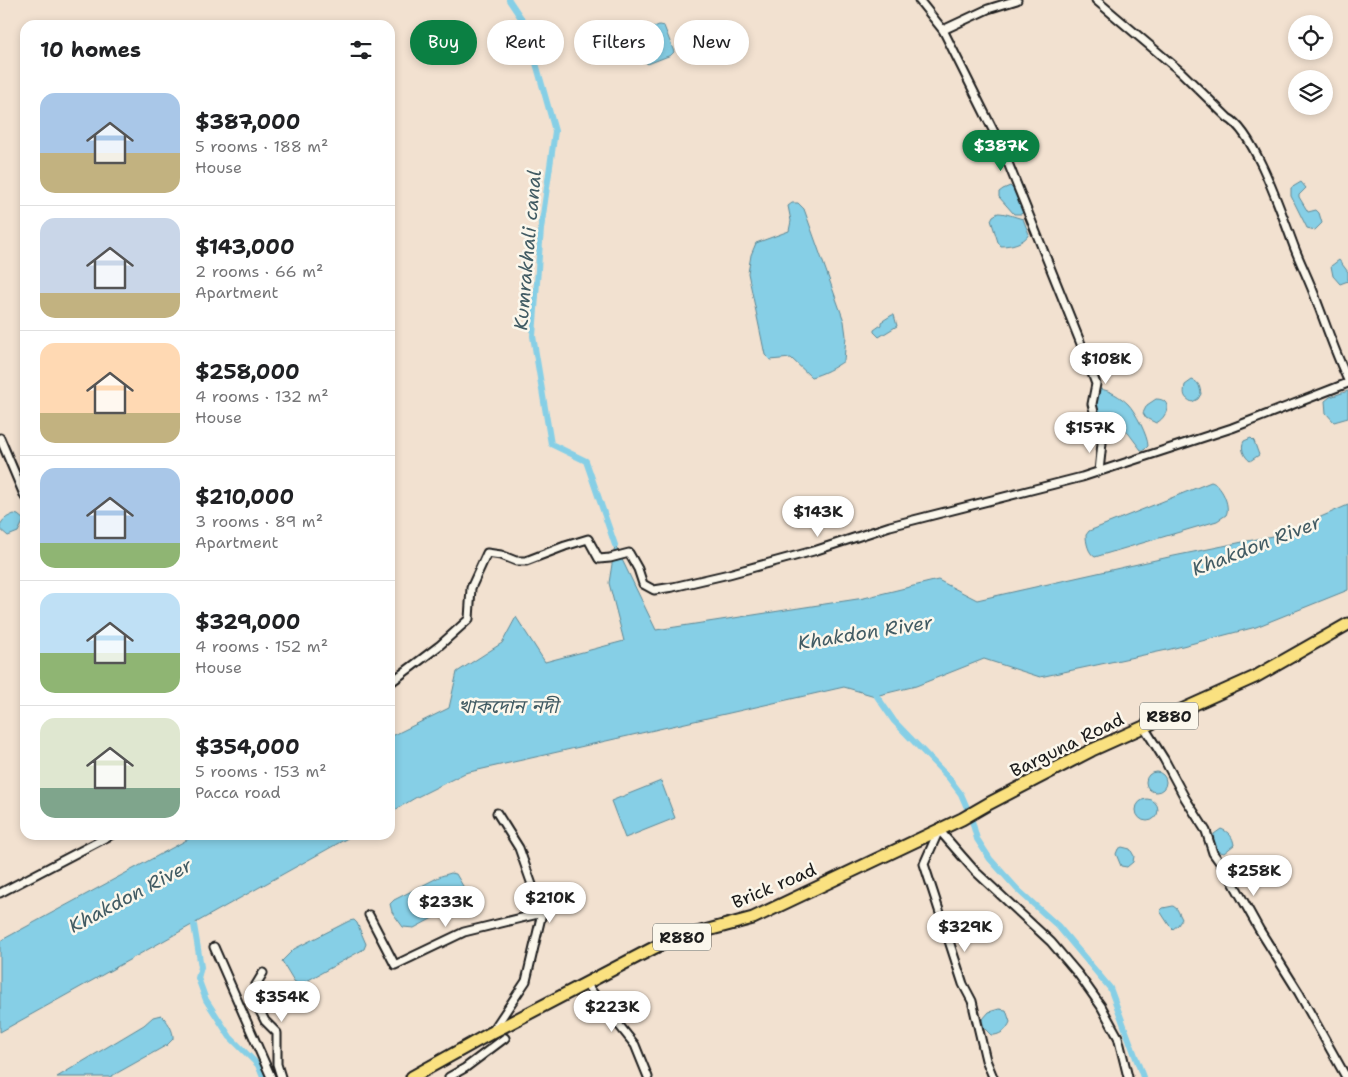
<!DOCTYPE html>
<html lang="en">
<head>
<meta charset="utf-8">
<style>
  :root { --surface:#fff; --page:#f2f2f2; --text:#202124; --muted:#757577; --line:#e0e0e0; --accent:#0b8043 }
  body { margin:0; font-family:"Shantell Sans","Noto Sans Bengali",sans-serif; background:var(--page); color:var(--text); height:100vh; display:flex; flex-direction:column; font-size:19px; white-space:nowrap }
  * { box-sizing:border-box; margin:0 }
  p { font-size:16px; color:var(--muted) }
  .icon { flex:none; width:28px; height:28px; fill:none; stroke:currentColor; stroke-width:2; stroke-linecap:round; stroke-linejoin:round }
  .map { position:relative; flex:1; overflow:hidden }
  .details { position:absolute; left:20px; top:20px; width:375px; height:820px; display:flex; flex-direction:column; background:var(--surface); border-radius:15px; box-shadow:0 2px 8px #0003 }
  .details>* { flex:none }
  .hud { position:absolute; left:410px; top:20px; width:475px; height:45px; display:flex; gap:10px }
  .fabs { position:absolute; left:1288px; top:15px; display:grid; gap:10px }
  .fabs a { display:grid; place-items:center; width:45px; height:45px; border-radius:50%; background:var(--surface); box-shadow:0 2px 8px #0003; font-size:25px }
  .price { position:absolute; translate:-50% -42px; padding:0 11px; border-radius:18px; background:#fff; color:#222; font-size:16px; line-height:32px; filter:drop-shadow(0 1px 2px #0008) }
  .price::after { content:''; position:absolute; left:50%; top:30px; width:15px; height:11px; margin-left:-8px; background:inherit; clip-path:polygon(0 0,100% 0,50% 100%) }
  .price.current { background:var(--accent); color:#fff }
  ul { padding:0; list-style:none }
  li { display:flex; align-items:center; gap:15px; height:125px; padding:0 20px }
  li+li { border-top:1px solid var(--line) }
  li span { display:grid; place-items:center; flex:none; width:140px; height:100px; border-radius:15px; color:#555 }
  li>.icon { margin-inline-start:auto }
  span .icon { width:60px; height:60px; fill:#fffc; stroke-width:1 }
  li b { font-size:21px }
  h2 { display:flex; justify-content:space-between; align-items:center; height:60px; padding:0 20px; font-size:21px }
  .tag { padding:0 18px; border-radius:22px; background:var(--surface); box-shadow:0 2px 8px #0003; font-size:18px; line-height:45px }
  .tag.current { background:var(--accent); color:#fff }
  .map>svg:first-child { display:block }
  .water { fill:#86cfe6; stroke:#5c8795 }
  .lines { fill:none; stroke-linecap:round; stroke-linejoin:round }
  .canal { stroke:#86cfe6; stroke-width:6 }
  .minor-casing { stroke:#1c1c1c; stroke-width:11 }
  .primary-casing { stroke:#1c1c1c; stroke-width:15 }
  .minor { stroke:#fbf7ec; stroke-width:7 }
  .primary { stroke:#fae180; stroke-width:11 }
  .labels { text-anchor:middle; stroke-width:5; stroke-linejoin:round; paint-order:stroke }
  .shield { fill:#fbf7ec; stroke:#5f5e5a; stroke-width:1 }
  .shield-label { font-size:16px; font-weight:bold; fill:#1c1c1c }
  .street-label { font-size:18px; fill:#1c1c1c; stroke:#fbf7ec }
  .water-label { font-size:19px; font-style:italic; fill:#415b63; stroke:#fbf7ec }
</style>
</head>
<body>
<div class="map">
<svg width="1348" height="1077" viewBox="0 0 1348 1077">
  <rect width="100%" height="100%" fill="#f2e1d0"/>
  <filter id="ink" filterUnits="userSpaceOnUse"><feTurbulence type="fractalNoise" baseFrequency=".02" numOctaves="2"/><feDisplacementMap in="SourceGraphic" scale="10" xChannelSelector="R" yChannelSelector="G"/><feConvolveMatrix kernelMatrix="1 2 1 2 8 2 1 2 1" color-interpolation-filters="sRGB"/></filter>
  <g filter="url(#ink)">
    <g class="water">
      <path d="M 659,25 L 664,26 L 674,52 L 671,55 L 648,64 L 645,62 L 634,35 Z"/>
      <path d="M 1301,182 L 1306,188 L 1299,195 L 1299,197 L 1308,212 L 1316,210 L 1319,213 L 1322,223 L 1315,230 L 1307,228 L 1291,196 L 1291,188 Z"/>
      <path d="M 1010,186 L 1013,189 L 1023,209 L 1024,212 L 1021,214 L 1014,214 L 999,197 L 999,192 L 1003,189 Z"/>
      <path d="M 792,203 L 798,203 L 804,209 L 844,321 L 846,336 L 844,361 C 834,368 823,374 811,377 L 791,358 L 770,360 L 765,355 L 748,273 L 751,255 L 756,243 L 789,231 L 791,221 L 788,206 Z"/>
      <path d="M 998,213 C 1006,213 1015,217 1023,219 L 1029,234 C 1024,243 1011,246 1001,246 L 998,242 L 991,220 L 993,216 Z"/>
      <path d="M 1339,260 L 1348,272 L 1348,281 L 1340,284 L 1333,276 L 1331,266 Z"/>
      <path d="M 892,315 L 894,315 L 897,326 L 879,337 L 874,332 L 874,330 L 881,325 L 881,322 Z"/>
      <path d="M 1192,380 C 1199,382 1200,387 1201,394 L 1198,399 L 1192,402 C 1184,398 1183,395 1185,385 Z"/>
      <path d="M 1100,389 C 1109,390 1121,397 1128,404 C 1135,411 1148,436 1148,446 L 1144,450 L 1141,450 L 1126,430 C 1121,429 1115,430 1111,429 C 1096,424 1090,399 1100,389 Z"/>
      <path d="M 1348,391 L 1348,418 L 1334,422 L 1326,413 L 1325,401 L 1330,397 Z"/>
      <path d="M 1156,399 C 1174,399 1167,418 1156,423 L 1146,418 L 1143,413 L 1147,405 Z"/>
      <path d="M 1251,438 L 1254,441 L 1259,455 L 1250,461 C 1244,457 1240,447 1244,441 Z"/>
      <path d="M 1211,482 C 1221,484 1231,506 1226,515 L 1217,521 L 1095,557 C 1088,553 1086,542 1086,535 L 1089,531 Z"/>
      <path d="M 1348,505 L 1348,590 L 1256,627 L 1167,650 L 1040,677 L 984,659 L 916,686 L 875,696 L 844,687 L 465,773 L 415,798 L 390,813 L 390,737 L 449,708 L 457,672 L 502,643 L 516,617 L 545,662 L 624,641 L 609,583 L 615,545 L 656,630 L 864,598 L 938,580 L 977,600 L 1169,557 L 1282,534 Z"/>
      <path d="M 14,514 L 18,515 L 24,520 L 18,532 L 8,536 L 0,529 C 0,520 7,517 14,514 Z"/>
      <circle cx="1156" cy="782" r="10"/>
      <path d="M 661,781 L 675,818 L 625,838 L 611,801 Z"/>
      <circle cx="1147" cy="810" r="11"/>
      <path d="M 1221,829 C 1229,832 1233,837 1234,845 L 1224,853 L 1217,851 L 1213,840 L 1214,834 Z"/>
      <path d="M 196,835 L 353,835 L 0,1032 L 0,941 Z"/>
      <path d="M 1122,847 L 1130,849 L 1134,856 L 1133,862 L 1127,867 L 1121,866 L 1116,854 L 1118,849 Z"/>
      <path d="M 451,873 L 456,874 L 467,893 L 465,899 L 461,903 L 414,928 L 403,927 L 392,912 L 390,904 L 394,900 L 441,876 Z"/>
      <path d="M 1173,906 L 1177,909 L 1182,919 L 1178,925 L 1173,929 L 1169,925 L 1160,911 L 1163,908 Z"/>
      <path d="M 354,920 L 357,923 L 366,944 L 364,949 L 305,982 L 298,984 L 294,981 L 282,961 L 294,949 L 349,921 Z"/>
      <path d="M 999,1009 L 1006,1010 L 1010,1022 C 1007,1030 999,1036 991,1035 L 984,1028 L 982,1020 L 989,1012 Z"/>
      <path d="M 161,1015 C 167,1020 174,1031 173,1039 L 167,1045 L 110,1077 L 57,1077 L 144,1025 L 153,1017 Z"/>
    </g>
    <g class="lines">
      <g class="canal">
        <path d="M 509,0 L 525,24 L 555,131 L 541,229 L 533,336 L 551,444 L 586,461 L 615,545"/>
        <path d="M 872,689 L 894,721 L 948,777 L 961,794 L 971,817 L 977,839 L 990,859 L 1018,890 L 1058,926 L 1110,988 L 1143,1077"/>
        <path d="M 194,925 L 201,967 L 198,978 L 206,1000 L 230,1037 L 258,1065 L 263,1077"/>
      </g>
      <defs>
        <g id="minor">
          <path d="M 919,0 L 943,30 L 1002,148 L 1081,344 L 1096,384 L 1092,404 L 1102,443 L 1099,471"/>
          <path d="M 1096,0 L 1181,72 L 1228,118 C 1255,132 1283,218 1295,249 C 1302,267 1311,284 1317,302 C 1327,328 1336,355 1348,380"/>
          <path d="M 943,30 L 988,9 L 1017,0"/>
          <path d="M 0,438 L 25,497"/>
          <path d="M 390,683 L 439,646 L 469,619 L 471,588 L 487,553 L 501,555 L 516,561 L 526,561 L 565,546 L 588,539 L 599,559 L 610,558 L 629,553 L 638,569 L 643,584 L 654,590 L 673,587 L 729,574 L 817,550 L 890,526 L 1082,477 L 1232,428 L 1348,383"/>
          <path d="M 1144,727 L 1164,759 L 1185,798 L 1206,831 L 1213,853 L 1229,875 L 1259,929 L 1299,993 L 1346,1077"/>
          <path d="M 0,893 L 111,835"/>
          <path d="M 369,915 L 395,965 L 464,932 L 542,913"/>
          <path d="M 214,947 L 271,1077"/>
          <path d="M 263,973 L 251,993 L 265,1021 L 277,1033 L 277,1064 L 281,1077"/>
          <path d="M 586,984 L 635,1045 L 648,1077"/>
          <path d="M 494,1029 L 526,981 L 542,913 L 519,848 L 497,813"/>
          <path d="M 449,1077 L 465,1068 L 505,1038"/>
          <path d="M 993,1077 L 986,1060 L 972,1001 L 963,984 L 924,864 L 939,830 L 975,871 L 1051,942 L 1079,975 L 1101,1006 L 1118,1037 L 1128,1077"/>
        </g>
        <path id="primary" d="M 412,1077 L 491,1033 L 667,941 L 753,918 L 962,819 L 988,804 L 1092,750 L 1255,677 L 1348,624"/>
      </defs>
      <use href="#minor" class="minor-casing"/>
      <use href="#primary" class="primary-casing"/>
      <use href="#minor" class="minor"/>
      <use href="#primary" class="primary"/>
    </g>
  </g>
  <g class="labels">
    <g class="shield">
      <rect x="1140" y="702.5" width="58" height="27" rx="4"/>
      <rect x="653" y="923.5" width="58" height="27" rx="4"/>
    </g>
    <g class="shield-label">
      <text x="1169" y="722">R880</text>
      <text x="682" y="943">R880</text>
    </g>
    <g class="street-label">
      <text transform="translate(1067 745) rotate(-26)" y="6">Barguna Road</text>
      <text transform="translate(774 886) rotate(-23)" y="6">Brick road</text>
    </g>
    <g class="water-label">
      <text transform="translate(527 250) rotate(-85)" y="7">Kumrakhali canal</text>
      <text transform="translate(1256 545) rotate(-21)" y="7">Khakdon River</text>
      <text transform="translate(865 632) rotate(-9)" y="7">Khakdon River</text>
      <text x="508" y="713">খাকদোন নদী</text>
      <text transform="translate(130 895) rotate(-28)" y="7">Khakdon River</text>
    </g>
  </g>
</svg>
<div class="fabs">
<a><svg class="icon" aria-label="locate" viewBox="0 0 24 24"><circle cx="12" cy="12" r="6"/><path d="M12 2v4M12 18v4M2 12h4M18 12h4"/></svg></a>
<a><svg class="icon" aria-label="layers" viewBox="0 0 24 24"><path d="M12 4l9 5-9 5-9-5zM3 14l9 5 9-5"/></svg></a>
</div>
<b class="price current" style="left:1001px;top:172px">$387K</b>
<b class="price" style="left:1106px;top:385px">$108K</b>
<b class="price" style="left:1090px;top:454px">$157K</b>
<b class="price" style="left:818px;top:538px">$143K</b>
<b class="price" style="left:1254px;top:897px">$258K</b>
<b class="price" style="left:550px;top:924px">$210K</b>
<b class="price" style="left:446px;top:928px">$233K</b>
<b class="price" style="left:965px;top:953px">$329K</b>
<b class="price" style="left:282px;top:1023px">$354K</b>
<b class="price" style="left:612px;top:1033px">$223K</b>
<div class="hud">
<a class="tag current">Buy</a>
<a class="tag">Rent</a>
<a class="tag">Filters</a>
<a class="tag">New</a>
</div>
<section class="details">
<h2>10 homes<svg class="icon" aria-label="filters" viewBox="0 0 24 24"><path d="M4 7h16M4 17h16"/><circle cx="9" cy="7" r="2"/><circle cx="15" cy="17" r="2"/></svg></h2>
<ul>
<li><span style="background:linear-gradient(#a9c7e8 60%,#c2b280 0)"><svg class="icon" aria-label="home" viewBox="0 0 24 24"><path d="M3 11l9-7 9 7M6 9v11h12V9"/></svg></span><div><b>$387,000</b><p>5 rooms · 188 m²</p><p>House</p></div></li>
<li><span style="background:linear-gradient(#c9d6e8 75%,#c2b280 0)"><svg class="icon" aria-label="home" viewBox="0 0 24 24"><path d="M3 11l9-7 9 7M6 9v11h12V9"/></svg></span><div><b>$143,000</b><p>2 rooms · 66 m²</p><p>Apartment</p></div></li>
<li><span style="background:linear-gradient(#ffd9b3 70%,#c2b280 0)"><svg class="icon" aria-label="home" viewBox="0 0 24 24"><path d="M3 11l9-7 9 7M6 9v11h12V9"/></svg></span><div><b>$258,000</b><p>4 rooms · 132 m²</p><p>House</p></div></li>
<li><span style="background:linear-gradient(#a9c7e8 75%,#8fb573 0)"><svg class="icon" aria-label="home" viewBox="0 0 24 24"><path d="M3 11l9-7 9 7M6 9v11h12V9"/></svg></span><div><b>$210,000</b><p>3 rooms · 89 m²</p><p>Apartment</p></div></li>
<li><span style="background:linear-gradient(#bfe0f5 60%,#8fb573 0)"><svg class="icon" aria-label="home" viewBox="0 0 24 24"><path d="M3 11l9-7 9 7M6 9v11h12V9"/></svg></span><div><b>$329,000</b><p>4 rooms · 152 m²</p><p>House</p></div></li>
<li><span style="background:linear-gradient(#dfe7d0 70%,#7fa58c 0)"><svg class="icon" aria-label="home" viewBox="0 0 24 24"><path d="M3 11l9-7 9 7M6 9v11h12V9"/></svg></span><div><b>$354,000</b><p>5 rooms · 153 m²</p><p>Pacca road</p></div></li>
</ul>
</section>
</div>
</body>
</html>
